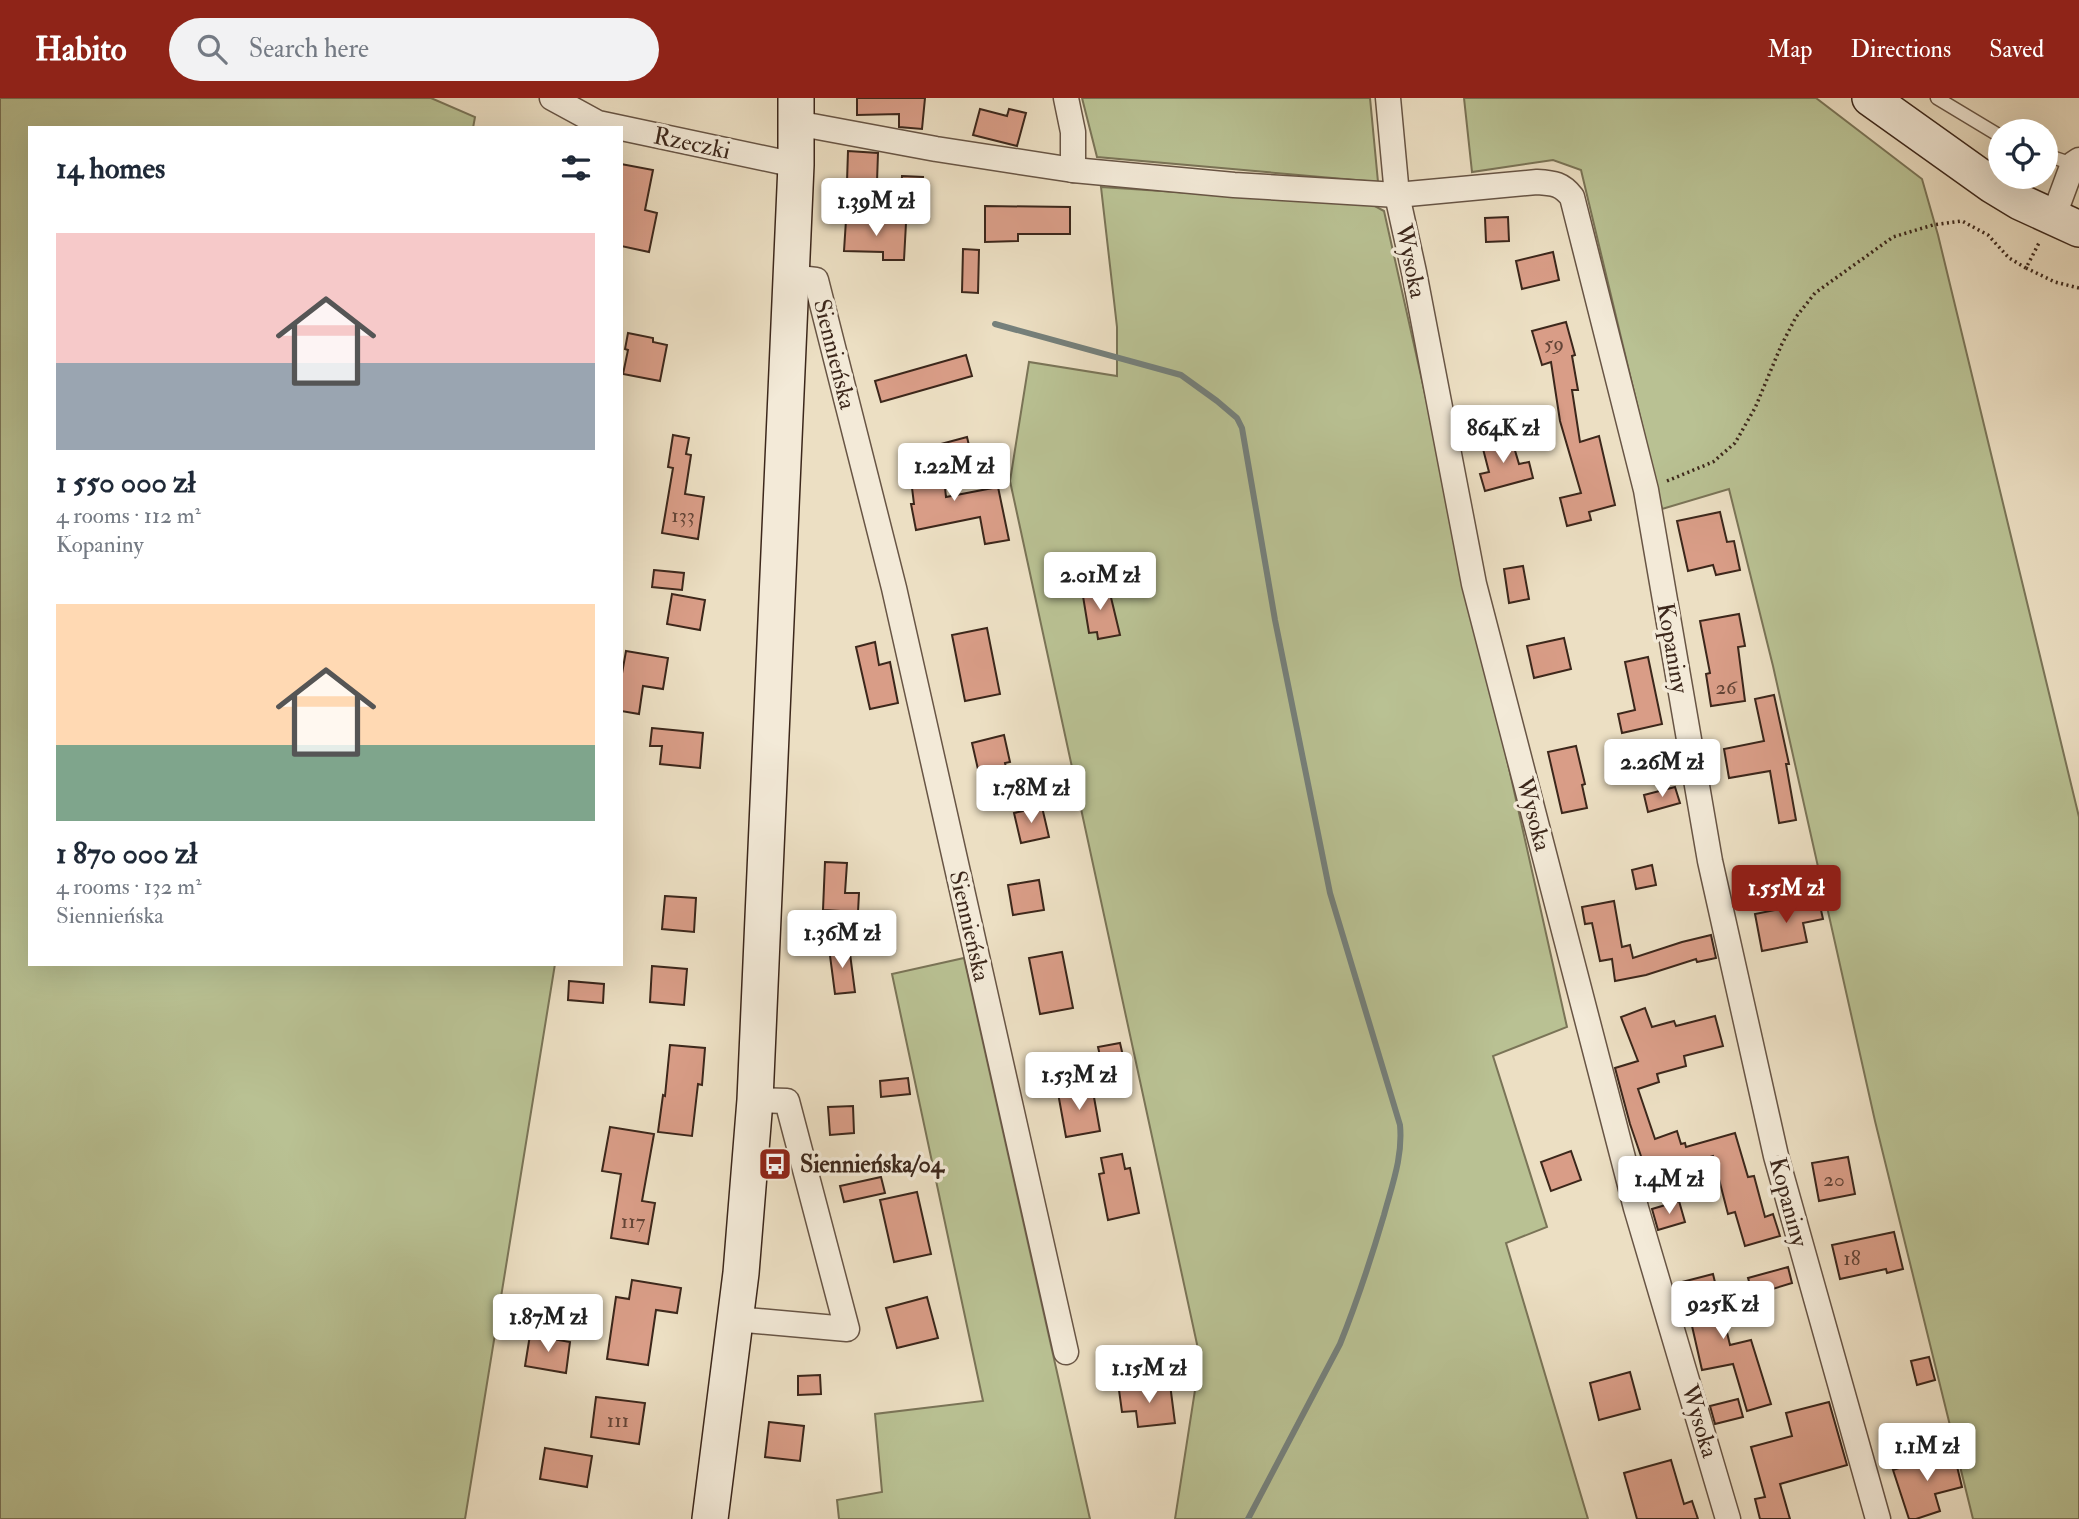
<!DOCTYPE html>
<html lang="en">
<head>
<meta charset="utf-8">
<style>
  :root { --surface:#fff; --page:#f2f2f3; --text:#1f2937; --muted:#747a83; --accent:#8f2418 }
  body { margin:0; font-family:"IM FELL Double Pica",serif; background:var(--page); color:var(--text); height:100vh; display:flex; flex-direction:column; font-size:26px; white-space:nowrap }
  * { box-sizing:border-box; margin:0 }
  p { font-size:23px; color:var(--muted) }
  .icon { flex:none; width:38px; height:38px; fill:none; stroke:currentColor; stroke-width:2; stroke-linecap:round; stroke-linejoin:round }
  .map { position:relative; flex:1; overflow:hidden }
  .drawer { position:absolute; left:28px; top:28px; width:595px; height:840px; display:flex; flex-direction:column; background:var(--surface); border-radius:0px; box-shadow:0 7px 28px #0002 }
  .drawer>* { flex:none }
  .buttons { position:absolute; left:1988px; top:21px; display:grid; gap:14px }
  .buttons a { display:grid; place-items:center; width:70px; height:70px; border-radius:50%; background:var(--surface); box-shadow:0 7px 28px #0002; font-size:35px }
  .price { position:absolute; translate:-50% -60px; padding:0 16px; border-radius:7px; background:#fff; color:#222; font-size:23px; line-height:46px; filter:drop-shadow(0 2px 4px #0008) }
  .price::after { content:''; position:absolute; left:50%; top:42px; width:21px; height:16px; margin-left:-10px; background:inherit; clip-path:polygon(0 0,100% 0,50% 100%) }
  .price.selected { background:var(--accent); color:#fff }
  ul { padding:0; list-style:none }
  li { display:grid; align-content:center; gap:14px; height:371px; padding:0 28px }
  li span { display:grid; place-items:center; height:217px; border-radius:0px; color:#555 }
  li>.icon { margin-inline-start:auto }
  span .icon { width:126px; height:126px; fill:#fffc; stroke-width:1 }
  li b { font-size:30px }
  h2 { display:flex; justify-content:space-between; align-items:center; height:84px; padding:0 28px; font-size:30px }
  header { display:flex; align-items:center; gap:42px; box-sizing:border-box; height:98px; padding:0 35px; background:var(--accent); color:#fff }
  header strong { font-size:33px }
  nav { display:flex; gap:38px; margin-inline-start:auto; font-size:24px }
  .search { width:490px; height:63px; background:var(--page); display:flex; align-items:center; gap:18px; box-sizing:border-box; padding:0 24px; border-radius:38px; color:var(--muted); font-size:26px }
  .map>svg:first-child { display:block }
  .green { fill:#b9c193; stroke:#7a7457; stroke-width:2 }
  .lines { fill:none; stroke-linecap:round; stroke-linejoin:round }
  .stream { stroke:#75807b; stroke-width:6 }
  .building { fill:#d99d87; stroke:#3c271b; stroke-width:2 }
  .service-casing { stroke:#685545; stroke-width:15 }
  .minor-casing { stroke:#685545; stroke-width:27 }
  .secondary-casing { stroke:#3c271b; stroke-width:38 }
  .path { stroke:#3c271b; stroke-width:3.5; stroke-dasharray:2 3.5; stroke-linecap:butt }
  .service { stroke:#f3ead8; stroke-width:12 }
  .minor { stroke:#f3ead8; stroke-width:24 }
  .secondary { stroke:#f3ead8; stroke-width:35 }
  .labels { text-anchor:middle; stroke-width:7; stroke-linejoin:round; paint-order:stroke }
  .number-label { font-size:21px; fill:#634436 }
  .street-label { font-size:24px; fill:#3c271b; stroke:#f3ead8 }
  .poi-label { font-size:24px; font-weight:bold; fill:#3c271b; stroke:#f3ead8; text-anchor:start }
</style>
</head>
<body>
<header>
<strong>Habito</strong>
<div class="search"><svg class="icon" aria-label="search" viewBox="0 0 24 24"><circle cx="10" cy="10" r="6"/><path d="M15 15l6 6"/></svg>Search here</div>
<nav><a>Map</a><a>Directions</a><a>Saved</a></nav>
</header>
<div class="map">
<svg width="2079" height="1421" viewBox="0 0 2079 1421">
  <rect width="100%" height="100%" fill="#ecdfc3"/>
  <filter id="stains"><feTurbulence type="fractalNoise" baseFrequency=".00286" numOctaves="4"/><feColorMatrix values="0 0 0 0 .2 0 0 0 0 .09 0 0 0 0 .02 0 0 0 .5 -.17"/></filter>
  <radialGradient id="worn" r=".72"><stop offset=".6" stop-color="#630" stop-opacity="0"/><stop offset="1" stop-color="#630" stop-opacity=".3"/></radialGradient>
  <g class="green">
    <path d="M 0,0 L 431,0 L 475,19 L 473,30 L 30,30 L 30,866 L 555,866 L 465,1421 L 0,1421 Z"/>
    <path d="M 1082,0 L 1370,0 L 1378,84 L 1097,59 Z"/>
    <path d="M 1464,0 L 1816,0 L 1922,81 L 1938,137 L 2079,719 L 2079,1421 L 1973,1421 L 1875,1023 L 1773,568 L 1729,391 L 1662,411 L 1581,72 L 1553,62 L 1472,74 Z"/>
    <path d="M 1101,89 L 1373,107 L 1384,113 L 1567,929 L 1493,958 L 1547,1129 L 1506,1145 L 1588,1421 L 1175,1421 L 1200,1260 L 1010,383 L 1029,264 L 1117,278 L 1117,229 Z"/>
    <path d="M 964,860 L 1090,1421 L 839,1421 L 837,1402 L 882,1394 L 875,1316 L 983,1303 L 892,876 Z"/>
  </g>
  <g class="lines">
    <path class="stream" d="M 995,226 L 1181,277 L 1217,303 L 1237,320 L 1242,330 L 1275,522 L 1330,795 L 1400,1027 C 1403,1059 1392,1087 1384,1117 C 1371,1161 1357,1204 1340,1246 L 1248,1421"/>
  </g>
  <g class="building">
    <path d="M 857,0 L 925,0 L 922,31 L 899,29 L 899,16 L 857,17 Z"/>
    <path d="M 980,11 L 1007,18 L 1009,11 L 1026,15 L 1017,48 L 973,37 Z"/>
    <path d="M 848,53 L 878,55 L 877,84 L 847,84 Z"/>
    <path d="M 621,66 L 653,72 L 645,112 L 657,115 L 649,154 L 621,148 Z"/>
    <path d="M 902,78 L 923,79 L 921,117 L 900,116 Z"/>
    <path d="M 985,108 L 1070,109 L 1070,136 L 1018,136 L 1018,143 L 985,144 Z"/>
    <path d="M 1508,119 L 1509,143 L 1486,144 L 1485,120 Z"/>
    <path d="M 846,122 L 906,125 L 904,162 L 883,162 L 883,154 L 844,153 Z"/>
    <path d="M 963,151 L 979,152 L 978,195 L 962,194 Z"/>
    <path d="M 1553,154 L 1559,182 L 1522,191 L 1516,163 Z"/>
    <path d="M 1566,224 L 1575,257 L 1572,258 L 1578,292 L 1572,292 L 1580,344 L 1599,338 L 1615,407 L 1589,414 L 1591,422 L 1567,428 L 1560,400 L 1581,395 L 1560,323 L 1551,264 L 1542,267 L 1532,233 Z"/>
    <path d="M 628,235 L 653,240 L 653,244 L 667,247 L 660,283 L 623,276 L 628,252 L 625,251 Z"/>
    <path d="M 966,257 L 972,278 L 881,304 L 875,283 Z"/>
    <path d="M 673,337 L 689,340 L 686,356 L 691,357 L 685,396 L 704,399 L 698,441 L 662,435 L 673,370 L 668,369 Z"/>
    <path d="M 967,339 L 972,360 L 947,367 L 941,346 Z"/>
    <path d="M 1511,339 L 1519,366 L 1529,364 L 1533,380 L 1485,393 L 1480,376 L 1489,374 L 1482,347 Z"/>
    <path d="M 942,361 L 946,399 L 998,389 L 1009,442 L 985,446 L 980,419 L 916,432 L 911,406 L 914,406 L 909,365 Z"/>
    <path d="M 1720,414 L 1727,444 L 1734,443 L 1740,472 L 1716,477 L 1713,467 L 1688,473 L 1677,423 Z"/>
    <path d="M 1523,468 L 1529,501 L 1509,505 L 1504,471 Z"/>
    <path d="M 654,472 L 684,475 L 682,492 L 652,489 Z"/>
    <path d="M 1108,487 L 1120,537 L 1098,541 L 1097,534 L 1089,535 L 1082,492 Z"/>
    <path d="M 672,496 L 705,502 L 700,532 L 667,526 Z"/>
    <path d="M 1739,516 L 1745,548 L 1738,549 L 1745,603 L 1711,608 L 1706,576 L 1710,575 L 1700,523 Z"/>
    <path d="M 987,530 L 1000,596 L 965,603 L 952,537 Z"/>
    <path d="M 1564,540 L 1571,571 L 1534,580 L 1527,548 Z"/>
    <path d="M 875,544 L 879,567 L 890,564 L 898,605 L 870,611 L 856,549 Z"/>
    <path d="M 626,553 L 668,560 L 663,591 L 643,588 L 639,616 L 621,613 L 621,581 Z"/>
    <path d="M 1648,559 L 1662,626 L 1622,635 L 1618,616 L 1635,612 L 1625,564 Z"/>
    <path d="M 1774,597 L 1789,666 L 1786,666 L 1796,722 L 1779,725 L 1770,673 L 1729,680 L 1724,651 L 1764,643 L 1755,601 Z"/>
    <path d="M 652,630 L 703,635 L 700,670 L 660,666 L 662,648 L 650,648 Z"/>
    <path d="M 1004,637 L 1010,664 L 1005,665 L 1007,674 L 980,680 L 972,645 Z"/>
    <path d="M 1576,648 L 1585,686 L 1582,687 L 1587,710 L 1562,715 L 1548,654 Z"/>
    <path d="M 1675,689 L 1680,705 L 1648,714 L 1644,697 Z"/>
    <path d="M 1042,709 L 1049,739 L 1021,745 L 1014,715 Z"/>
    <path d="M 825,764 L 847,765 L 845,795 L 859,795 L 858,814 L 823,812 Z"/>
    <path d="M 1652,767 L 1656,787 L 1636,791 L 1632,772 Z"/>
    <path d="M 1039,782 L 1044,812 L 1013,817 L 1008,787 Z"/>
    <path d="M 665,798 L 696,800 L 694,834 L 662,831 Z"/>
    <path d="M 1614,803 L 1622,849 L 1630,847 L 1633,860 L 1682,844 L 1711,837 L 1716,860 L 1697,864 L 1696,861 L 1646,877 L 1615,883 L 1612,861 L 1600,863 L 1592,825 L 1585,826 L 1582,809 Z"/>
    <path d="M 1819,803 L 1823,821 L 1803,825 L 1807,844 L 1762,853 L 1755,816 Z"/>
    <path d="M 849,848 L 855,894 L 835,896 L 829,850 Z"/>
    <path d="M 1062,854 L 1073,910 L 1040,916 L 1029,860 Z"/>
    <path d="M 652,868 L 687,871 L 684,907 L 650,904 Z"/>
    <path d="M 569,883 L 604,886 L 603,905 L 568,902 Z"/>
    <path d="M 1645,910 L 1652,929 L 1674,923 L 1676,928 L 1715,918 L 1723,948 L 1684,958 L 1686,968 L 1657,976 L 1659,984 L 1638,991 L 1655,1041 L 1677,1033 L 1681,1046 L 1685,1045 L 1686,1049 L 1735,1035 L 1748,1079 L 1754,1078 L 1765,1119 L 1773,1116 L 1780,1138 L 1745,1148 L 1735,1114 L 1728,1116 L 1713,1058 L 1644,1080 L 1639,1062 L 1642,1061 L 1630,1026 L 1615,970 L 1638,963 L 1621,919 Z"/>
    <path d="M 1120,945 L 1126,971 L 1104,976 L 1098,949 Z"/>
    <path d="M 670,947 L 705,950 L 702,987 L 698,986 L 692,1038 L 658,1034 L 663,997 L 665,998 Z"/>
    <path d="M 908,980 L 910,996 L 881,999 L 880,983 Z"/>
    <path d="M 1092,988 L 1100,1033 L 1066,1039 L 1058,995 Z"/>
    <path d="M 853,1008 L 854,1035 L 830,1037 L 828,1009 Z"/>
    <path d="M 610,1029 L 654,1036 L 642,1103 L 655,1105 L 648,1146 L 611,1140 L 621,1076 L 602,1073 Z"/>
    <path d="M 1571,1053 L 1581,1082 L 1551,1093 L 1541,1064 Z"/>
    <path d="M 1122,1056 L 1125,1071 L 1130,1070 L 1139,1115 L 1108,1122 L 1099,1076 L 1104,1075 L 1101,1060 Z"/>
    <path d="M 1848,1059 L 1855,1096 L 1819,1103 L 1812,1065 Z"/>
    <path d="M 881,1079 L 885,1095 L 844,1104 L 840,1088 Z"/>
    <path d="M 917,1094 L 931,1156 L 894,1164 L 880,1102 Z"/>
    <path d="M 1679,1103 L 1685,1124 L 1658,1132 L 1652,1111 Z"/>
    <path d="M 1894,1134 L 1903,1171 L 1887,1175 L 1886,1171 L 1840,1181 L 1832,1147 Z"/>
    <path d="M 1788,1169 L 1792,1185 L 1753,1197 L 1748,1180 Z"/>
    <path d="M 1713,1176 L 1730,1247 L 1751,1242 L 1771,1306 L 1747,1313 L 1733,1266 L 1702,1272 L 1682,1184 Z"/>
    <path d="M 632,1182 L 681,1190 L 677,1215 L 656,1212 L 648,1267 L 607,1261 L 616,1199 L 629,1201 Z"/>
    <path d="M 927,1199 L 938,1240 L 897,1250 L 886,1210 Z"/>
    <path d="M 530,1237 L 570,1244 L 566,1275 L 525,1268 Z"/>
    <path d="M 1929,1259 L 1935,1282 L 1917,1287 L 1911,1263 Z"/>
    <path d="M 1630,1274 L 1640,1311 L 1599,1322 L 1590,1285 Z"/>
    <path d="M 820,1277 L 821,1296 L 798,1297 L 798,1278 Z"/>
    <path d="M 1170,1286 L 1175,1325 L 1138,1329 L 1136,1313 L 1122,1314 L 1119,1292 Z"/>
    <path d="M 596,1299 L 645,1305 L 639,1346 L 591,1339 Z"/>
    <path d="M 1738,1301 L 1743,1319 L 1715,1326 L 1710,1308 Z"/>
    <path d="M 1829,1304 L 1847,1367 L 1780,1386 L 1790,1421 L 1760,1421 L 1755,1401 L 1765,1399 L 1751,1349 L 1792,1338 L 1786,1315 Z"/>
    <path d="M 769,1324 L 804,1328 L 800,1363 L 765,1359 Z"/>
    <path d="M 545,1350 L 592,1358 L 587,1389 L 540,1381 Z"/>
    <path d="M 1953,1352 L 1962,1389 L 1935,1396 L 1940,1413 L 1916,1421 L 1909,1421 L 1893,1372 Z"/>
    <path d="M 1671,1362 L 1684,1406 L 1692,1403 L 1698,1421 L 1637,1421 L 1624,1375 Z"/>
  </g>
  <g class="lines">
    <defs>
      <g id="service">
        <path d="M 1937,0 L 2000,38"/>
        <path d="M 2046,57 L 2073,66"/>
      </g>
      <g id="minor">
        <path d="M 552,0 L 598,25 L 796,67"/>
        <path d="M 1066,0 L 1073,34 L 1073,72"/>
        <path d="M 1388,0 L 1397,97 L 1414,174 L 1474,486 L 1636,1110 L 1728,1421"/>
        <path d="M 796,25 L 936,51 L 1073,72 L 1234,87 L 1397,97 L 1537,84 C 1554,85 1562,86 1572,99 L 1646,392 L 1710,763 L 1776,1058 L 1878,1421"/>
        <path d="M 2053,120 L 2073,66 L 2079,62"/>
        <path d="M 791,179 L 816,182 L 894,490 L 1066,1254"/>
        <path d="M 735,1221 L 847,1231 L 787,1003 L 755,1002"/>
      </g>
      <g id="secondary">
        <path d="M 1870,0 L 1992,87 L 2020,104 L 2079,131"/>
        <path d="M 710,1421 L 741,1175 L 755,1002 L 796,67 L 796,0"/>
      </g>
    </defs>
    <use href="#service" class="service-casing"/>
    <use href="#minor" class="minor-casing"/>
    <use href="#secondary" class="secondary-casing"/>
    <g class="path">
      <path d="M 2026,170 L 2055,184 L 2079,190"/>
      <path d="M 1667,383 L 1713,364 L 1735,345 L 1755,310 L 1781,248 L 1796,219 L 1815,195 L 1893,139 L 1933,127 L 1962,123 L 1988,137 L 2009,160 L 2026,170 L 2040,143"/>
    </g>
    <use href="#service" class="service"/>
    <use href="#minor" class="minor"/>
    <use href="#secondary" class="secondary"/>
  </g>
  <defs>
    <symbol id="bus-square" viewBox="-11 -11 22 22"><rect x="-9" y="-9" width="18" height="18" rx="4" fill="#8f2418" stroke="#f3ead8"/><path d="M-5-6H5V4H4V6H2V4H-2V6H-4V4H-5ZM-3.5-4V0h7V-4ZM-3.5 1.2v1.5H-2V1.2ZM2 1.2v1.5H3.5V1.2Z" fill="#fff"/></symbol>
  </defs>
  <g fill-rule="evenodd">
    <use href="#bus-square" x="756" y="1047" width="38" height="38"/>
  </g>
  <g class="labels">
    <g class="number-label">
      <text x="1554" y="252">59</text>
      <text x="683" y="424">133</text>
      <text x="1726" y="596">26</text>
      <text x="1834" y="1088">20</text>
      <text x="633" y="1130">117</text>
      <text x="1852" y="1167">18</text>
      <text x="618" y="1329">111</text>
    </g>
    <g class="street-label">
      <text transform="translate(692 45) rotate(12)" y="8">Rzeczki</text>
      <text transform="translate(1411 163) rotate(78)" y="8">Wysoka</text>
      <text transform="translate(835 256) rotate(76)" y="8">Siennieńska</text>
      <text transform="translate(1673 550) rotate(80)" y="8">Kopaniny</text>
      <text transform="translate(1534 716) rotate(75)" y="8">Wysoka</text>
      <text transform="translate(970 828) rotate(77)" y="8">Siennieńska</text>
      <text transform="translate(1789 1104) rotate(75)" y="8">Kopaniny</text>
      <text transform="translate(1700 1323) rotate(73)" y="8">Wysoka</text>
    </g>
    <g class="poi-label">
      <text x="800" y="1074">Siennieńska/04</text>
    </g>
  </g>
  <rect width="100%" height="100%" filter="url(#stains)"/>
  <rect width="100%" height="100%" fill="url(#worn)"/>
</svg>
<div class="buttons">
<a><svg class="icon" aria-label="locate" viewBox="0 0 24 24"><circle cx="12" cy="12" r="6"/><path d="M12 2v4M12 18v4M2 12h4M18 12h4"/></svg></a>
</div>
<b class="price" style="left:876px;top:140px">1.39M zł</b>
<b class="price" style="left:1503px;top:367px">864K zł</b>
<b class="price" style="left:954px;top:405px">1.22M zł</b>
<b class="price" style="left:1100px;top:514px">2.01M zł</b>
<b class="price" style="left:1662px;top:701px">2.26M zł</b>
<b class="price" style="left:1031px;top:727px">1.78M zł</b>
<b class="price selected" style="left:1786px;top:827px">1.55M zł</b>
<b class="price" style="left:842px;top:872px">1.36M zł</b>
<b class="price" style="left:1079px;top:1014px">1.53M zł</b>
<b class="price" style="left:1669px;top:1118px">1.4M zł</b>
<b class="price" style="left:1723px;top:1243px">925K zł</b>
<b class="price" style="left:548px;top:1256px">1.87M zł</b>
<b class="price" style="left:1149px;top:1307px">1.15M zł</b>
<b class="price" style="left:1927px;top:1385px">1.1M zł</b>
<section class="drawer">
<h2>14 homes<svg class="icon" aria-label="filters" viewBox="0 0 24 24"><path d="M4 7h16M4 17h16"/><circle cx="9" cy="7" r="2"/><circle cx="15" cy="17" r="2"/></svg></h2>
<ul>
<li><span style="background:linear-gradient(#f6c9c9 60%,#9aa5b1 0)"><svg class="icon" aria-label="home" viewBox="0 0 24 24"><path d="M3 11l9-7 9 7M6 9v11h12V9"/></svg></span><div><b>1 550 000 zł</b><p>4 rooms · 112 m²</p><p>Kopaniny</p></div></li>
<li><span style="background:linear-gradient(#ffd9b3 65%,#7fa58c 0)"><svg class="icon" aria-label="home" viewBox="0 0 24 24"><path d="M3 11l9-7 9 7M6 9v11h12V9"/></svg></span><div><b>1 870 000 zł</b><p>4 rooms · 132 m²</p><p>Siennieńska</p></div></li>
</ul>
</section>
</div>
</body>
</html>
